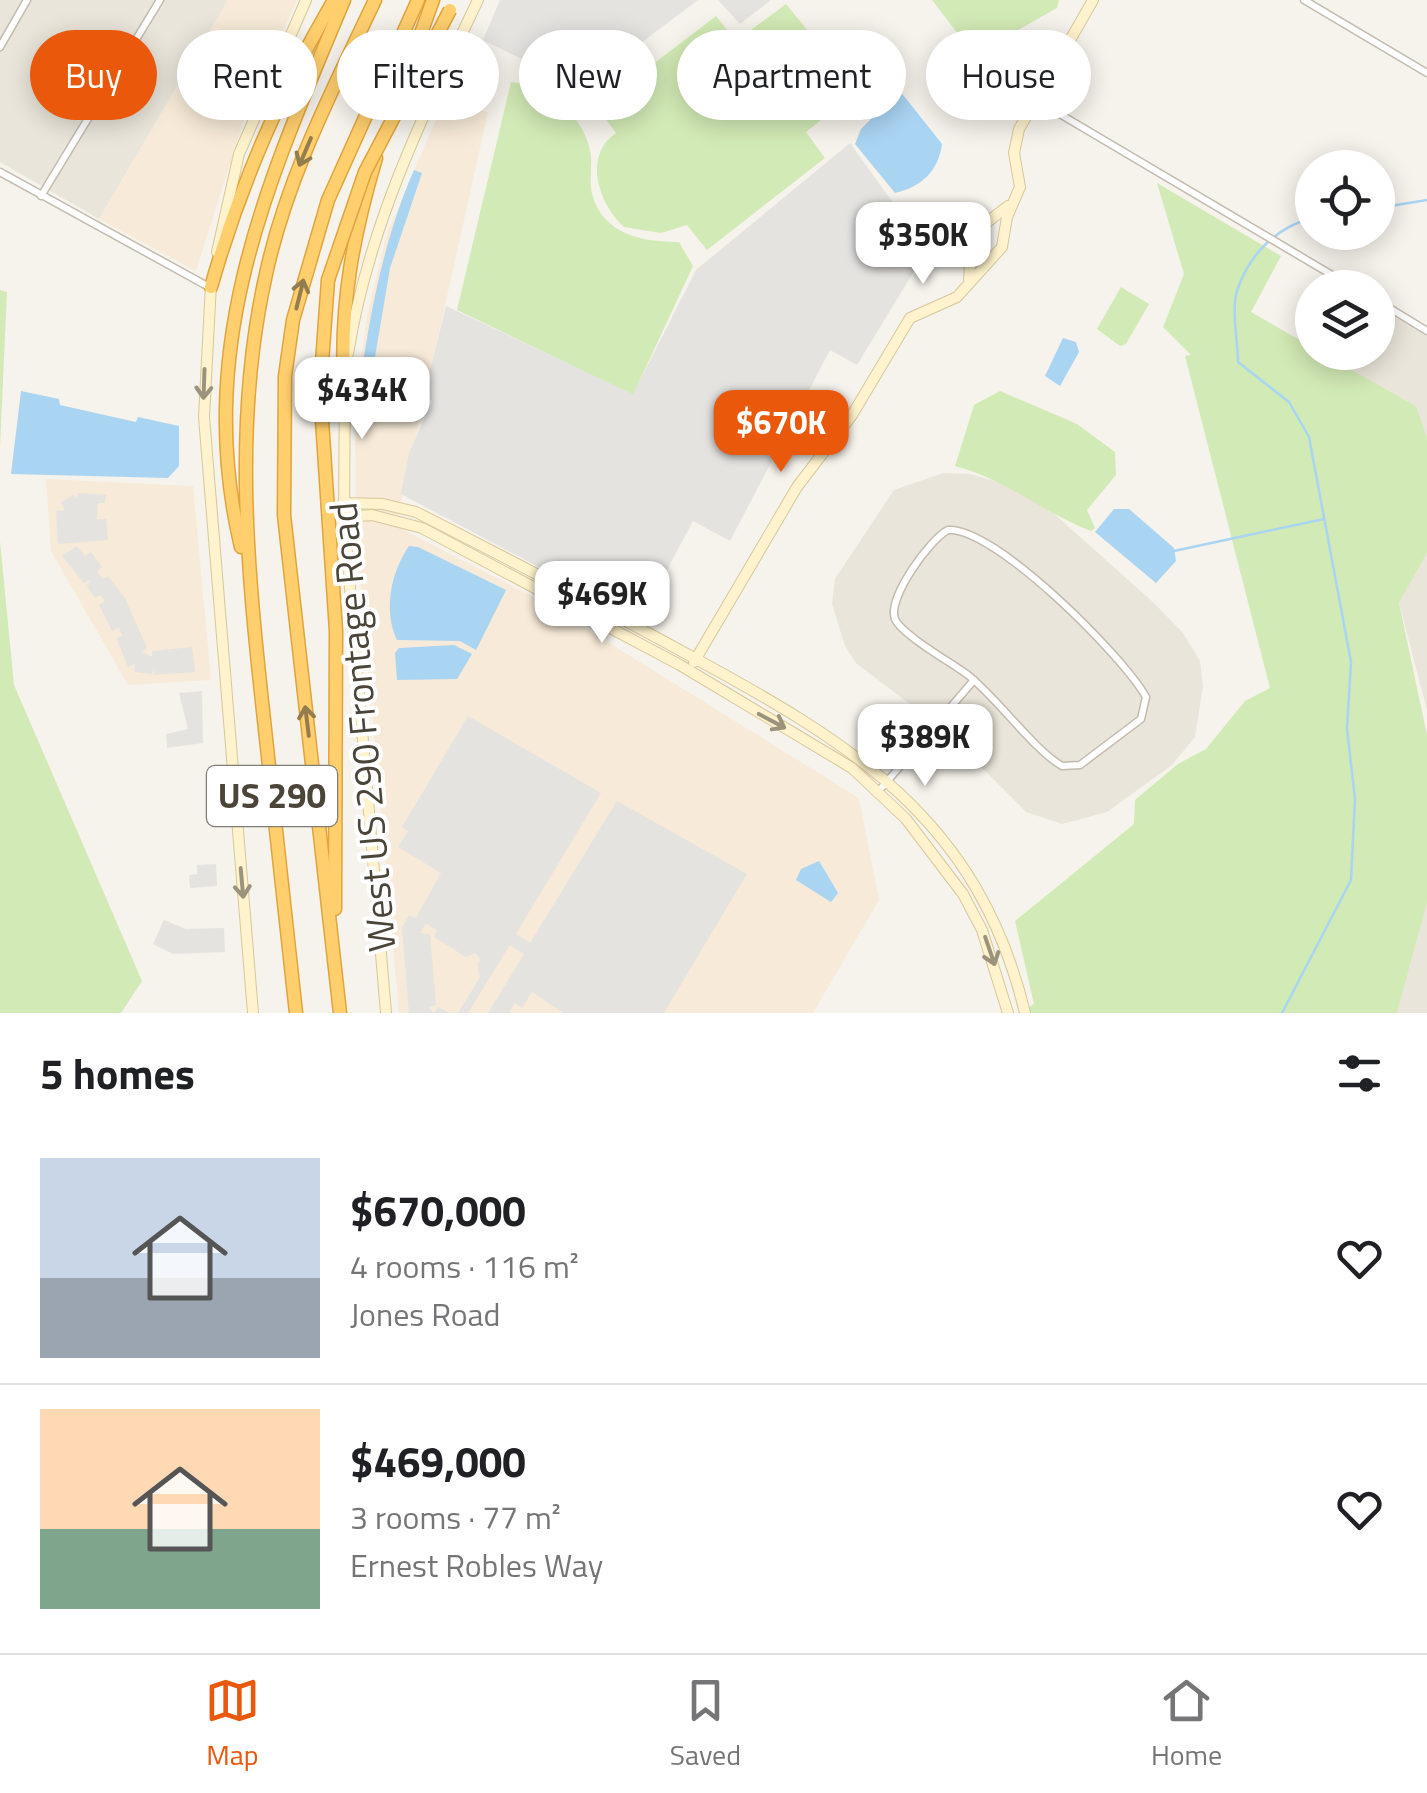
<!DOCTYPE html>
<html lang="en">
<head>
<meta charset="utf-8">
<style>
  :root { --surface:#fff; --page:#f6f6f6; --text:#202124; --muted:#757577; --line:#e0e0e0; --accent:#ea580c }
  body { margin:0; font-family:"Titillium Web",sans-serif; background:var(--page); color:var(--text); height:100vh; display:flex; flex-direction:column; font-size:38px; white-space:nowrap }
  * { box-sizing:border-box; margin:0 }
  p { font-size:32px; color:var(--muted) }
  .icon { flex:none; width:55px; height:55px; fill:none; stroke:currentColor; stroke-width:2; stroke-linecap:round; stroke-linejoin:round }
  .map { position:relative; height:1013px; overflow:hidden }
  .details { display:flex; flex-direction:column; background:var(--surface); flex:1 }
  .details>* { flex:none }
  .hud { position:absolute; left:30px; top:30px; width:1368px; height:90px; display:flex; gap:20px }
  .tools { position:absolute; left:1295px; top:150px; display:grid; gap:20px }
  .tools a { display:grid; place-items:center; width:100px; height:100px; border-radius:50%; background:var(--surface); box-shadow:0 5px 25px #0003; font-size:50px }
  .price { position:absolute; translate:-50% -85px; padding:0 22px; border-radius:20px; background:#fff; color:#222; font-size:32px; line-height:65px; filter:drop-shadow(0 2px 5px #0008) }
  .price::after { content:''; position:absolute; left:50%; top:60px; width:30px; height:22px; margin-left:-15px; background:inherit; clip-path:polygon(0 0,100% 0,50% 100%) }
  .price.selected { background:var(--accent); color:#fff }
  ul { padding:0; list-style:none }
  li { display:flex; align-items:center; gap:30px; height:250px; padding:0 40px }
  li+li { border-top:2px solid var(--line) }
  li span { display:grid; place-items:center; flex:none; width:280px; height:200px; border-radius:0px; color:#555 }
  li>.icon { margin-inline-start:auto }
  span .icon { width:120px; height:120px; fill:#fffc; stroke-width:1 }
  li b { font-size:42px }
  h2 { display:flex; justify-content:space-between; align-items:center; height:120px; padding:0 40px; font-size:42px }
  .chip { padding:0 35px; border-radius:45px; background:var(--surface); box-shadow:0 5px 25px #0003; font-size:35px; line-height:90px }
  .chip.selected { background:var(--accent); color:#fff }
  .dock { display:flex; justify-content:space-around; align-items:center; height:140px; border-top:2px solid var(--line); background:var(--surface); font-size:28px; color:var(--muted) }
  .dock a { display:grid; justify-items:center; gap:5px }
  .dock .selected { color:var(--accent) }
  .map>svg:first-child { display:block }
  .residential { fill:#eae5da }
  .commercial { fill:#f7ead8 }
  .green { fill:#d2eab5 }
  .parking { fill:#e5e3e0 }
  .water { fill:#a9d4f2 }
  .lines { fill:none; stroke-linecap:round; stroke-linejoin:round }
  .stream { stroke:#a9d4f2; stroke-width:2.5 }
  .street-casing { stroke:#c2bbae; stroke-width:9 }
  .secondary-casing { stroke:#d6c79b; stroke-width:12 }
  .highway-casing { stroke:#e0a43c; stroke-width:15 }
  .street { stroke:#fff; stroke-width:6 }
  .secondary { stroke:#fff3cd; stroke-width:10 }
  .highway { stroke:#ffcf6e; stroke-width:12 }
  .highway-bridge-casing { stroke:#e0a43c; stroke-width:15; stroke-linecap:butt }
  .highway-bridge { stroke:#ffcf6e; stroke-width:12 }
  .oneway { stroke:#937c4e }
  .oneway2 { stroke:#9c937c }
  .labels { text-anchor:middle; stroke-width:8; stroke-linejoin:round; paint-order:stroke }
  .shield { fill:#fff; stroke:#817c74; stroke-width:2.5 }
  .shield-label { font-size:35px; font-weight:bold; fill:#4b4439 }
  .street-label { font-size:38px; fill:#4b4439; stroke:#fff }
</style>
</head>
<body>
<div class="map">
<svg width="1427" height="1013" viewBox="0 0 1427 1013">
  <rect width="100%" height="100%" fill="#f6f3ec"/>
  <g class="residential">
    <path d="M 0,0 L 228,0 L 99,219 L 0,162 Z"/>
    <path d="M 1378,307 L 1427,336 L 1427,437 L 1416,406 L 1322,353 L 1378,352 Z"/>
    <path d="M 943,473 L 970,474 L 1009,485 L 1050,510 L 1154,603 L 1183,633 L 1200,661 L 1203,686 L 1195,737 L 1172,765 L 1107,812 L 1062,824 L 1026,812 L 945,731 L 856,663 L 845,646 L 832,604 L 835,579 L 894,490 Z"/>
    <path d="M 1427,553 L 1427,710 L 1399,603 Z"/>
    <path d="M 1427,903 L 1427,1013 L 1397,1013 Z"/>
  </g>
  <g class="commercial">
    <path d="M 228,0 L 297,0 L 250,101 L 196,271 L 99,219 Z"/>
    <path d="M 445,98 L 488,112 L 396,526 L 543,602 L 859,798 L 879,900 L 813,1013 L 399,1013 L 356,533 L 355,407 L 367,317 L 386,237 Z"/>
    <path d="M 46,479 L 193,486 L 211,680 L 128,685 L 51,551 Z"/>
  </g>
  <g class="green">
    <path d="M 932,0 L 1059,0 L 1057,8 L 974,55 Z"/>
    <path d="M 786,4 L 830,58 L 828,82 L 844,102 L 806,132 L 825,158 L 707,250 L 687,225 L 661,233 L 624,227 C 599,204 582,156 616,133 L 597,107 L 716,16 L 736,41 Z"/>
    <path d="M 511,82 C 548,86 586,116 591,156 C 592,168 589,181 592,194 C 603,235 643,242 679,242 L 693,266 L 633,395 L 457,310 Z"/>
    <path d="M 1157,183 L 1281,256 L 1251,312 L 1312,347 L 1312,352 L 1322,353 L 1416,406 L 1427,437 L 1427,553 L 1399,603 L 1427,735 L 1427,903 L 1397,1013 L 1017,1013 L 1034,1004 L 1015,921 L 1134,824 L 1135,800 L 1178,764 L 1206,749 L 1245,701 L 1270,688 L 1185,356 L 1191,355 L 1163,327 L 1184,274 Z"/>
    <path d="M 1121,287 L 1149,304 L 1126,344 L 1120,346 L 1097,329 Z"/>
    <path d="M 0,290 L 7,292 L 0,447 Z"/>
    <path d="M 1000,391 L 1077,424 L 1115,452 L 1116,475 L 1087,510 L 1095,528 L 1091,531 C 1043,513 1006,479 955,466 L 974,405 Z"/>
    <path d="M 0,541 L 14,685 L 142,981 L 121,1013 L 0,1013 Z"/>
  </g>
  <g class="parking">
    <path d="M 500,0 L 698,0 L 581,88 L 483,40 Z"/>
    <path d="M 718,0 L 771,0 L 740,24 Z"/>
    <path d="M 850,143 L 927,250 L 857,365 L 830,350 L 730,541 L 693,521 L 640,621 L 401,494 L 409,453 L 432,401 L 424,395 L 446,306 L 633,394 L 696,270 Z"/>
    <path d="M 78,493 L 106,495 L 105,503 L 98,503 L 97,519 L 106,519 L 108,540 L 58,544 L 56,511 L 65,510 L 61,502 L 74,495 L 77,499 Z"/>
    <path d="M 77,546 L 85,556 L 91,552 L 102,567 L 97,572 L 103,579 L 108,576 L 125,598 L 147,648 L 142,652 L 152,657 L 152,651 L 192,647 L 195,672 L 155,675 L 154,668 L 152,674 L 134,672 L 135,664 L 128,667 L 116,638 L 122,636 L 119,628 L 112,631 L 99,605 L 105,601 L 100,595 L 95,598 L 87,586 L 90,580 L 84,583 L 62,556 Z"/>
    <path d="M 202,691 L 203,743 L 167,748 L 166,734 L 188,729 L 179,693 Z"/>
    <path d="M 468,716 L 601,793 L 516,934 L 530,943 L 617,801 L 747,874 L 664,1013 L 563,1013 L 532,992 L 522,1008 L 515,1003 L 509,1013 L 488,1013 L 524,954 L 510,945 L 468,1013 L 458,1013 L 480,977 L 477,965 L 481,960 L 475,953 L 466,957 L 434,937 L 437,930 L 426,924 L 420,933 L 430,934 L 436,1005 L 429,1007 L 434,1013 L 438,1007 L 450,1013 L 409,1013 L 402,928 L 409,915 L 416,918 L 441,873 L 398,847 L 408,831 L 402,827 Z"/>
    <path d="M 216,864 L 217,886 L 190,888 L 189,875 L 197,874 L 197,865 Z"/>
    <path d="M 164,920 L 186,929 L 224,928 L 225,952 L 173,954 L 153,944 Z"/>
  </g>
  <g class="water">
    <path d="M 879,77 L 892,81 L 942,144 C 938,172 921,187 895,193 L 855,144 L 861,129 L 871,119 C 869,99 857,90 879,77 Z"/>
    <path d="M 414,170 L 422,173 L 390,268 L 365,416 L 356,413 C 367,330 380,248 414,170 Z"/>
    <path d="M 1063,338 L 1076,342 L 1079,352 L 1060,386 L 1045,376 Z"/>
    <path d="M 21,391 L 59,399 L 60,405 L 136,422 L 138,417 L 179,426 L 179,466 L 168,478 L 11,474 Z"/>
    <path d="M 1114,509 L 1129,509 L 1174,548 L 1176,561 L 1156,583 L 1095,532 Z"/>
    <path d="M 409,546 L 418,547 L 506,590 L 476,650 L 460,641 L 397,640 C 383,610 391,572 409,546 Z"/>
    <path d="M 454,645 L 472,654 L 457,679 L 397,680 L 395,653 L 399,648 Z"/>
    <path d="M 819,861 L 838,893 L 831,902 L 796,880 L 801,869 Z"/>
  </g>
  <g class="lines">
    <g class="stream">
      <path d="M 1378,208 L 1427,200"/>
      <path d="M 1174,551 L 1324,519"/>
      <path d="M 1282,1013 L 1351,880 L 1355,799 L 1347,729 L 1351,662 L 1309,437 L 1289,402 L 1238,362 C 1238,342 1231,310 1237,291 C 1249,254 1277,227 1312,218"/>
    </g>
    <defs>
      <g id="street">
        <path d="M 1304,0 L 1427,73"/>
        <path d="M 0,47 L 27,0"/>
        <path d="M 1036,100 L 1354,288"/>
        <path d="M 0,172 L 209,287"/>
        <path d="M 41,196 L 160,0"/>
        <path d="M 1378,301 L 1427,331"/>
        <path d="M 948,530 C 994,526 1123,656 1146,697 L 1141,719 L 1080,765 L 1062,766 C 1033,749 999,700 968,675 C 952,663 902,635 895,619 C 887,598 930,539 948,530 Z"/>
        <path d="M 878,792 L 974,680"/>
      </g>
      <g id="secondary">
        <path d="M 217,252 L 239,154 L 306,0"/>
        <path d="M 969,279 L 972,234 L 1008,206"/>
        <path d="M 211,284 L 204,417 L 253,1013"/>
        <path d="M 348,354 C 368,227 423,115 478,0"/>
        <path d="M 345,376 L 344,517 L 386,1013"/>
        <path d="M 343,503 L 383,504 L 416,512 C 506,558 596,604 685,653 C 849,742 978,817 1025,1013"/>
        <path d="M 344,517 L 372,515 L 422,528 L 680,665 L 852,768 L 906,819 L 963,894 L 982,930 L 1008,1013"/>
        <path d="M 694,662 L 797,487 L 852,415 L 910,318 L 957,297 L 1002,247 L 1007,217 L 1020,187 L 1014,153 L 1019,129 L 1093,0"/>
      </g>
      <g id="highway">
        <path d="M 393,111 L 433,0"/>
        <path d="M 328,280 L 320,390 L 336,631 L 335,909"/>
        <path d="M 211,287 C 240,185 280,92 334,0"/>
        <path d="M 344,381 C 340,303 354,232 376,158"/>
        <path d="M 241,547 C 193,345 268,181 344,0"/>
        <path d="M 296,1013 C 285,912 274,812 263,711 C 247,565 233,420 266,274 C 287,177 333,89 375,0"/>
        <path d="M 340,1013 L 284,515 L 285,376 L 293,320 L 328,200 L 418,0"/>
      </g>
    </defs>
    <use href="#street" class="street-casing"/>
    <use href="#secondary" class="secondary-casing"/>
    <use href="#highway" class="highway-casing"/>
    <use href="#street" class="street"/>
    <use href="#secondary" class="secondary"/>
    <use href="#highway" class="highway"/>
    <defs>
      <path id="highway-bridge" d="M 328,280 L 365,172 L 450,10"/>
    </defs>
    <use href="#highway-bridge" class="highway-bridge-casing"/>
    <use href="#highway-bridge" class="highway-bridge"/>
  </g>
  <defs><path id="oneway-shaft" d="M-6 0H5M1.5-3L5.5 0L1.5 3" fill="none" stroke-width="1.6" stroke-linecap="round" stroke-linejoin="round" transform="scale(2.5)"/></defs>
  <g class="oneway">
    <use href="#oneway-shaft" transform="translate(305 152) rotate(113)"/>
    <use href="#oneway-shaft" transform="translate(300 294) rotate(-76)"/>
    <use href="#oneway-shaft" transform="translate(307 721) rotate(-97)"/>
  </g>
  <g class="oneway2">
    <use href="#oneway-shaft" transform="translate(204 384) rotate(92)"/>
    <use href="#oneway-shaft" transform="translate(772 721) rotate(28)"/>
    <use href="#oneway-shaft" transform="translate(242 883) rotate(85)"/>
    <use href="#oneway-shaft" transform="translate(990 951) rotate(71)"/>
  </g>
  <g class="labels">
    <rect class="shield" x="207" y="766" width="130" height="60" rx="8"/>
    <g class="shield-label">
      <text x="272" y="808">US 290</text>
    </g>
    <g class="street-label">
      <text transform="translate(363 727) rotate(-95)" y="13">West US 290 Frontage Road</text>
    </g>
  </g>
</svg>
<div class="tools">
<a><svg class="icon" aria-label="locate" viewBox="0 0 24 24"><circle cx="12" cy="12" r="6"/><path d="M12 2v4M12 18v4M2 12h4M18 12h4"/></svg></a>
<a><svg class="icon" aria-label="layers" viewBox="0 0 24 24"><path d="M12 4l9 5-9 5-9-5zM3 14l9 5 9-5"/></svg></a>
</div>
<b class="price" style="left:923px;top:287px">$350K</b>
<b class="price" style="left:362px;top:442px">$434K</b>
<b class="price selected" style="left:781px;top:475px">$670K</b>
<b class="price" style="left:602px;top:646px">$469K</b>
<b class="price" style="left:925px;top:789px">$389K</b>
<div class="hud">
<a class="chip selected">Buy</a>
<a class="chip">Rent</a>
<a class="chip">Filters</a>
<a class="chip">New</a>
<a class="chip">Apartment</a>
<a class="chip">House</a>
</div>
</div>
<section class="details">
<h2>5 homes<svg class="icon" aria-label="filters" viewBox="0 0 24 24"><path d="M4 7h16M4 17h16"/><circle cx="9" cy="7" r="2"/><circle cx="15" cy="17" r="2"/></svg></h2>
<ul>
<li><span style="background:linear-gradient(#c9d6e8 60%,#9aa5b1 0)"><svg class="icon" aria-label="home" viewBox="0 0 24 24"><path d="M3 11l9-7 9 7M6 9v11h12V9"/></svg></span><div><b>$670,000</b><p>4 rooms · 116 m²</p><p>Jones Road</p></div><svg class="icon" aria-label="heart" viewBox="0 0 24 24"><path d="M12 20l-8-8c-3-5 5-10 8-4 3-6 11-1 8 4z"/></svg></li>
<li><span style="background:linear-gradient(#ffd9b3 60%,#7fa58c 0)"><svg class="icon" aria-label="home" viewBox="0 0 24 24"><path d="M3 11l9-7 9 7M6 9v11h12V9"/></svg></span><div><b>$469,000</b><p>3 rooms · 77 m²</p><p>Ernest Robles Way</p></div><svg class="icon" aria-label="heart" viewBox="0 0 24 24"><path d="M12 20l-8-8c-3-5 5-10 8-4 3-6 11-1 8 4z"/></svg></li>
</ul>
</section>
<nav class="dock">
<a class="selected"><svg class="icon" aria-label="map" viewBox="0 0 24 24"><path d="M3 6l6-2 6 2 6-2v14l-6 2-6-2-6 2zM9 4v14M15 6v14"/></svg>Map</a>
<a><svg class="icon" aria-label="saved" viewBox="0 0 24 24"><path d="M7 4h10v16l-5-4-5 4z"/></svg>Saved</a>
<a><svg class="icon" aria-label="home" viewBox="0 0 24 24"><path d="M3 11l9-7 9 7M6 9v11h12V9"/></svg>Home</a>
</nav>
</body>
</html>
